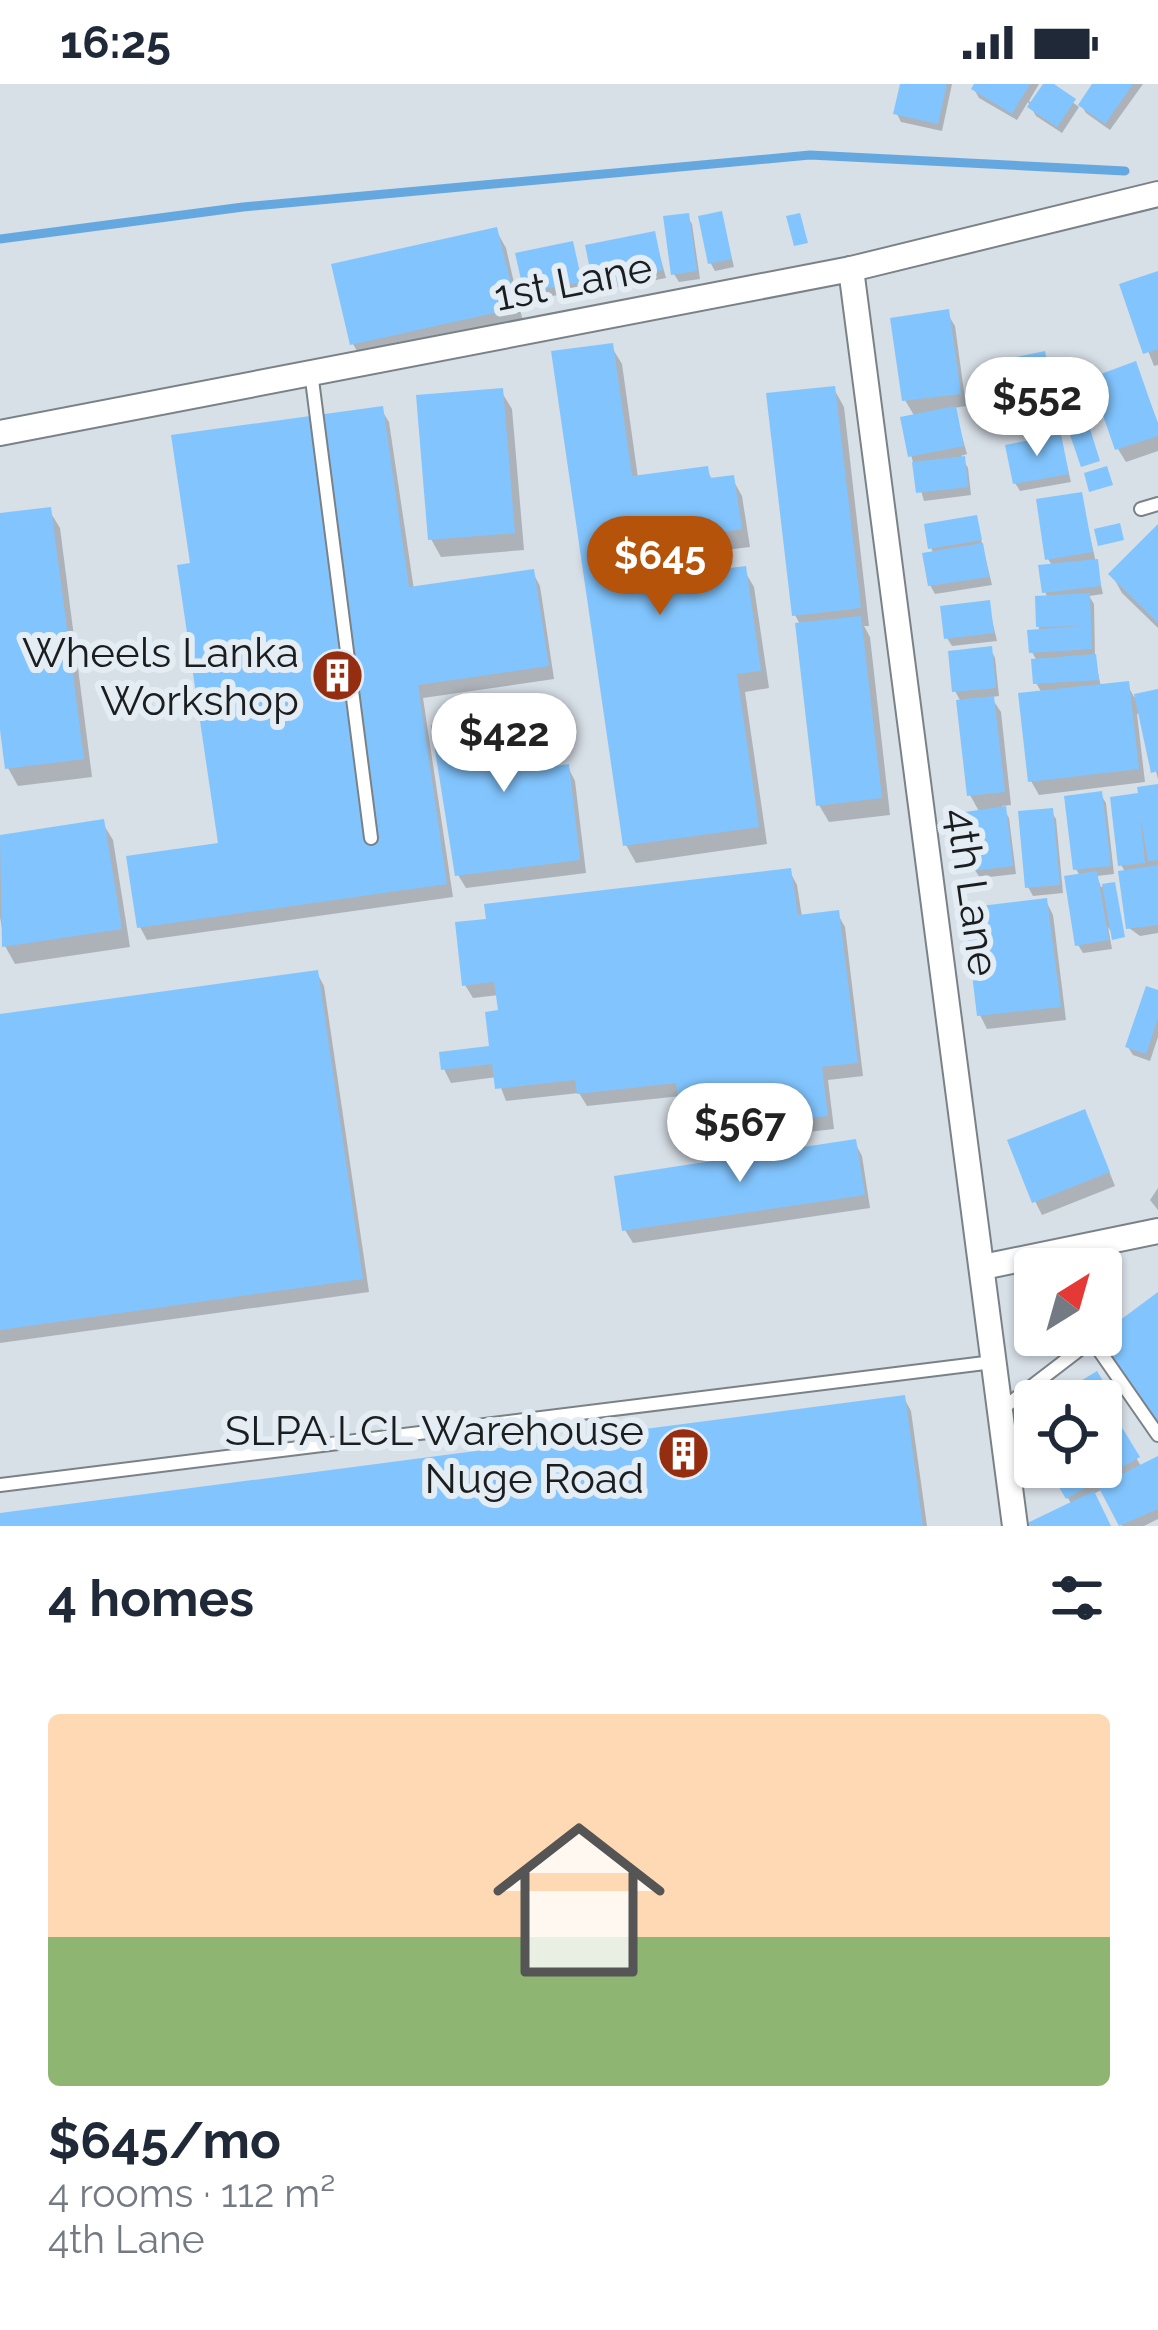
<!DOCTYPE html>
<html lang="en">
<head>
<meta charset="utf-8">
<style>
  :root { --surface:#fff; --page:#f6f6f7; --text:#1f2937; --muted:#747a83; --accent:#b45309 }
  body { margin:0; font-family:Raleway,sans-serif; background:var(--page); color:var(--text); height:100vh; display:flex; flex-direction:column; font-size:45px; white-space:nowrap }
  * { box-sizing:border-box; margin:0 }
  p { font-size:39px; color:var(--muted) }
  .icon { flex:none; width:66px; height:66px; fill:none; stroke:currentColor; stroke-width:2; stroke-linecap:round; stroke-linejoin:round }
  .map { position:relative; height:1442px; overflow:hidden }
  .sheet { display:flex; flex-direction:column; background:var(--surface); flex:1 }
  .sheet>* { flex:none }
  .needle { width:78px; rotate:37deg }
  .tools { position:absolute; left:1014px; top:1164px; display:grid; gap:24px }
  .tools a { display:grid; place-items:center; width:108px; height:108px; border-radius:12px; background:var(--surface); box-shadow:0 3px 9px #0004; font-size:60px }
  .price { position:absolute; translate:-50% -102px; padding:0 27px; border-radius:42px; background:#fff; color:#222; font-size:39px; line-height:78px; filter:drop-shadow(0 3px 6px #0008) }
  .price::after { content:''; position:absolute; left:50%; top:72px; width:36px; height:27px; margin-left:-18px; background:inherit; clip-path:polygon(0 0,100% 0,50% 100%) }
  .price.selected { background:var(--accent); color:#fff }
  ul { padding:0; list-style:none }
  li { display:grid; align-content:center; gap:24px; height:636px; padding:0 48px }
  li span { display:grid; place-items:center; height:372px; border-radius:12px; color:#555 }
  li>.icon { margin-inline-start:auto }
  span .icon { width:216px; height:216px; fill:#fffc; stroke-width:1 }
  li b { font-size:51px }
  h2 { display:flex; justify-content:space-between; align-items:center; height:144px; padding:0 48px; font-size:51px }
  .status { display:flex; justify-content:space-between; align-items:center; height:84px; padding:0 60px; background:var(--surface); direction:ltr }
  .status svg { height:33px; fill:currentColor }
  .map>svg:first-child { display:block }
  .shadow { fill:#0003 }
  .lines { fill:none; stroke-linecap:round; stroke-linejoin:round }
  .stream { stroke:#65a8e0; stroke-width:9 }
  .building { fill:#82c5fe }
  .service-casing { stroke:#7a8288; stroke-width:16 }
  .minor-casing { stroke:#7a8288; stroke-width:28 }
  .service { stroke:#fff; stroke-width:12 }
  .minor { stroke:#fff; stroke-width:24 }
  .labels { text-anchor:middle; stroke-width:12; stroke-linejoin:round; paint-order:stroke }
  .street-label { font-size:42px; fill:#1b1e20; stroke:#e4ecf4 }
  .poi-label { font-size:42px; fill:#1b1e20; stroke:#e4ecf4; text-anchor:end }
</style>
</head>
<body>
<div class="status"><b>16:25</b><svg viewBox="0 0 49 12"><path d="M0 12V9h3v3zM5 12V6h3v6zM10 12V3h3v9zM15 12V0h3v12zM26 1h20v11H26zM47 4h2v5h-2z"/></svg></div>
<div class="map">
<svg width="1158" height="1442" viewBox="0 0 1158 1442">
  <rect width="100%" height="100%" fill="#d7dfe7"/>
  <g class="shadow">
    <path d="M 903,0 L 952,0 L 942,47 L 901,38 L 897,30 Z"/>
    <path d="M 977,0 L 1039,0 L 1029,17 L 1033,20 L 1048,0 L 1079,23 L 1062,49 L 1036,32 L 1028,18 L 1017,36 L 979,14 L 974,5 Z"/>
    <path d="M 1096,0 L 1143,0 L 1110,46 L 1086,29 L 1081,21 Z"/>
    <path d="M 721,131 L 734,183 L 715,187 L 710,178 Z"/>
    <path d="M 687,132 L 692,140 L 700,195 L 679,198 L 674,190 Z"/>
    <path d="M 496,146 L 506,164 L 524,242 L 363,278 L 353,260 Z"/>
    <path d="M 654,150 L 666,194 L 601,207 L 596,199 Z"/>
    <path d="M 572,161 L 584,206 L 531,216 L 526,208 Z"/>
    <path d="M 1158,190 L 1158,281 L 1154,282 L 1123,202 Z"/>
    <path d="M 947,229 L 955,242 L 966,322 L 954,324 L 967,370 L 961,372 L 968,384 L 971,411 L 924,417 L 911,371 L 915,333 L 905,316 Z"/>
    <path d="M 611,262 L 622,280 L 638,394 L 706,385 L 713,397 L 732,394 L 742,412 L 750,463 L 725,466 L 728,488 L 744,486 L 754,503 L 769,604 L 745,608 L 767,760 L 636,779 L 626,761 Z"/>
    <path d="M 1044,271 L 1057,318 L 1004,328 L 999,320 Z"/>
    <path d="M 1135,281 L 1158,339 L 1158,367 L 1126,378 L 1118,365 Z"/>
    <path d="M 834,305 L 844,323 L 869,542 L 864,542 L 870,553 L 890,731 L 829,738 L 819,721 L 801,542 L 795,531 Z"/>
    <path d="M 501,307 L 512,325 L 524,466 L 441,473 L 431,455 Z"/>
    <path d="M 381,325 L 389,338 L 414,506 L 533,489 L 540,502 L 554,595 L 423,614 L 453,813 L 147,856 L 140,843 L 222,762 L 194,482 Z"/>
    <path d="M 1060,354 L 1071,398 L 1020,407 L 1015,399 Z"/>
    <path d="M 1081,412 L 1103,510 L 1089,512 L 1094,520 L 1095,574 L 1101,603 L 1127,600 L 1134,613 L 1158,608 L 1158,695 L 1141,629 L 1137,630 L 1145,698 L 1039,711 L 1031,697 L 1042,609 L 1036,599 L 1037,577 L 1032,568 L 1039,548 L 1038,514 L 1048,514 L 1045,508 L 1053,483 L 1048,475 Z"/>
    <path d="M 49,426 L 60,444 L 92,693 L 18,702 L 8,684 L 0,623 L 0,432 Z"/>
    <path d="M 976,434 L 992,501 L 935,510 L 930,501 L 934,470 L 931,464 Z"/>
    <path d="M 1158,445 L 1158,544 L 1122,509 L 1112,491 Z"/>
    <path d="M 988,519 L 997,557 L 952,562 L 947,554 Z"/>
    <path d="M 991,566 L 995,574 L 999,612 L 991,613 L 1001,628 L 1011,721 L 1002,722 L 1009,734 L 1016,790 L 980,794 L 975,786 L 980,729 L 970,711 L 961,618 L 955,607 Z"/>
    <path d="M 539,630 L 547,643 L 552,685 L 568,683 L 575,697 L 586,789 L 466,804 L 458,791 Z"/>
    <path d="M 1158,703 L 1158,849 L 1140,852 L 1129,844 L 1126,789 L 1121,781 L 1142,712 Z"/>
    <path d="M 1101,711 L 1106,719 L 1114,790 L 1097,792 L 1101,803 L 1114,801 L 1114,852 L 1108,843 L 1112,865 L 1083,869 L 1078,861 L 1080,792 L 1076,785 Z"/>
    <path d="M 1051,727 L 1056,735 L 1063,809 L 1033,812 L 1028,803 Z"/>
    <path d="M 102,738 L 113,756 L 130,863 L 15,880 L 5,862 L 0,833 L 0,754 Z"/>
    <path d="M 790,788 L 797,801 L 802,833 L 837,829 L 845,843 L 863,992 L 828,996 L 834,1045 L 693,1061 L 685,1048 L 681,1012 L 587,1022 L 579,1009 L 506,1017 L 497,993 L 451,999 L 444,985 L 492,964 L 501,929 L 499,911 L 473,914 L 465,901 Z"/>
    <path d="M 1046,817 L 1053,831 L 1066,936 L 987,945 L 980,931 Z"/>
    <path d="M 317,889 L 324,902 L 369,1208 L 0,1259 L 0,933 Z"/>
    <path d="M 1158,909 L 1158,953 L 1150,977 L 1133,971 L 1128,963 Z"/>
    <path d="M 1091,1042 L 1115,1102 L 1042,1131 L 1035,1117 Z"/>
    <path d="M 855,1059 L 862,1072 L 870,1124 L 633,1159 L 625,1146 Z"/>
    <path d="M 1158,1104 L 1158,1126 L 1150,1116 Z"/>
    <path d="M 1096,1292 L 1120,1332 L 1114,1336 L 1142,1384 L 1158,1381 L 1158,1435 L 1144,1442 L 1122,1442 L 1103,1405 L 1072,1421 L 1050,1383 L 1101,1383 L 1101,1317 L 1054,1317 Z"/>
    <path d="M 904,1314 L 911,1327 L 927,1442 L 0,1442 L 0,1432 Z"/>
  </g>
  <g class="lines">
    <path class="stream" d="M 0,155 L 243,123 L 810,71 L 1125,87"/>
  </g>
  <g class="building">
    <path d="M 900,0 L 947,0 L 938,40 L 893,30 Z"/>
    <path d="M 974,0 L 1030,0 L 1012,30 L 971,5 Z"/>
    <path d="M 1043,0 L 1054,0 L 1076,15 L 1057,43 L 1027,23 Z"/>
    <path d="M 1092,0 L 1133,0 L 1105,40 L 1078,21 Z"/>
    <path d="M 722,127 L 732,175 L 708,180 L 698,132 Z"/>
    <path d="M 689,129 L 697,187 L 671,191 L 663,132 Z"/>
    <path d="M 800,129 L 808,159 L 794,162 L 786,132 Z"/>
    <path d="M 497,143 L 517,224 L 350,261 L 331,180 Z"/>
    <path d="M 655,147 L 663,186 L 593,200 L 585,161 Z"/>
    <path d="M 573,157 L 582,198 L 524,209 L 515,169 Z"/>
    <path d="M 1158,187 L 1158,265 L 1143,270 L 1119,200 Z"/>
    <path d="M 949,225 L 961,310 L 902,317 L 890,234 Z"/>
    <path d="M 613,259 L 632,392 L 708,382 L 710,394 L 734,391 L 742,445 L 717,449 L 722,485 L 746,482 L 761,587 L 737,590 L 759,743 L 623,762 L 551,267 Z"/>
    <path d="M 1045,267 L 1054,310 L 996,321 L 988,279 Z"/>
    <path d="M 1136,277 L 1158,340 L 1158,352 L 1115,366 L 1090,294 Z"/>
    <path d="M 835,302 L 861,524 L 792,532 L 766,309 Z"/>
    <path d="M 503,304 L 515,449 L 428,456 L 416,311 Z"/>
    <path d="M 1080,312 L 1086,334 L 1068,339 L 1061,316 Z"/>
    <path d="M 383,322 L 409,503 L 534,485 L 549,582 L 418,601 L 447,800 L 137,844 L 126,772 L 218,759 L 177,481 L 190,479 L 171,351 Z"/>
    <path d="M 956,322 L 964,362 L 908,373 L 900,333 Z"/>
    <path d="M 1090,345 L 1100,377 L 1081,383 L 1070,351 Z"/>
    <path d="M 1061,350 L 1069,390 L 1013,400 L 1005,361 Z"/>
    <path d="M 965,372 L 968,403 L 916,409 L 912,378 Z"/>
    <path d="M 1107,382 L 1113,401 L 1089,408 L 1084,389 Z"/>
    <path d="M 1082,408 L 1093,468 L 1045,476 L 1036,415 Z"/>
    <path d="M 51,423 L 84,675 L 5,685 L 0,646 L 0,429 Z"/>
    <path d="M 977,431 L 982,456 L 928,465 L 924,440 Z"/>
    <path d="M 1120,439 L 1124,456 L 1098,462 L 1094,445 Z"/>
    <path d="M 1158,440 L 1158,539 L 1108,490 Z"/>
    <path d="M 983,459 L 989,493 L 928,502 L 922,469 Z"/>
    <path d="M 1098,475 L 1101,502 L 1042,509 L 1038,481 Z"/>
    <path d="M 1090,509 L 1092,565 L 1029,569 L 1027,546 L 1082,542 L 1036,543 L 1035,512 Z"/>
    <path d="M 990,516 L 994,549 L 944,555 L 940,522 Z"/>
    <path d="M 861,532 L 882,714 L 816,722 L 795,539 Z"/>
    <path d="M 992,562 L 996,604 L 952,608 L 948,567 Z"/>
    <path d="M 1096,570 L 1099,596 L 1033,600 L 1031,575 Z"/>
    <path d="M 1129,597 L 1139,685 L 1028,698 L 1018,609 Z"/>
    <path d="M 1158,605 L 1158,687 L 1151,689 L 1134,610 Z"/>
    <path d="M 994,612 L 1005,708 L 967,712 L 956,616 Z"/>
    <path d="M 541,626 L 548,683 L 569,680 L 580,776 L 455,792 L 431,641 Z"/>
    <path d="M 1158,700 L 1158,776 L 1148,777 L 1140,730 L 1145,779 L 1118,782 L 1110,713 L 1138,709 L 1137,703 Z"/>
    <path d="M 1102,707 L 1111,782 L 1073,786 L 1064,712 Z"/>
    <path d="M 1006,722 L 1013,782 L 972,787 L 965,728 Z"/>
    <path d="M 1053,724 L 1060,801 L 1025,804 L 1018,727 Z"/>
    <path d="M 104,735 L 122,845 L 2,863 L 0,751 Z"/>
    <path d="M 1158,781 L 1158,841 L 1126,845 L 1118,787 Z"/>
    <path d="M 791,784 L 798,831 L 839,826 L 858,979 L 822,983 L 828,1032 L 682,1049 L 676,999 L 577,1010 L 575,996 L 495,1005 L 492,980 L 441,986 L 439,968 L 489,962 L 485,928 L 498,926 L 494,898 L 462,902 L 455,838 L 486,835 L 484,820 Z"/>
    <path d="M 1097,787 L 1109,856 L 1075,862 L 1064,792 Z"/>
    <path d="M 1115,798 L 1125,853 L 1112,856 L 1102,800 Z"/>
    <path d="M 1047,814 L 1061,923 L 977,932 L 964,824 Z"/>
    <path d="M 318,886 L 363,1195 L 0,1246 L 0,930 Z"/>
    <path d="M 1146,902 L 1158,906 L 1158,934 L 1146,970 L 1125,963 Z"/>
    <path d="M 1085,1025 L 1110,1088 L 1032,1119 L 1007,1056 Z"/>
    <path d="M 856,1055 L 865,1111 L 622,1147 L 614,1092 Z"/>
    <path d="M 1158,1208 L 1158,1338 L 1096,1254 Z"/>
    <path d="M 1097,1287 L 1118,1322 L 1101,1333 L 1101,1317 L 1048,1317 Z"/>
    <path d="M 905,1311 L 923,1442 L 0,1442 L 0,1429 Z"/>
    <path d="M 1118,1337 L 1140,1373 L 1066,1415 L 1047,1383 L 1101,1383 L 1101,1346 Z"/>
    <path d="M 1158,1372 L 1158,1425 L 1119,1442 L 1098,1402 Z"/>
    <path d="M 1094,1407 L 1111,1442 L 1021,1442 Z"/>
  </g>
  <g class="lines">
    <defs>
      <g id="service">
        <path d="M 311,288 L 371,754"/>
        <path d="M 1141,425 L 1158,420"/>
        <path d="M 1002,1325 L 1092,1256 L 1158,1351"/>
        <path d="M 0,1401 L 993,1278"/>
      </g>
      <g id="minor">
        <path d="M 851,185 L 1015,1442"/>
        <path d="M 0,349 L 851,185 L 1158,110"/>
        <path d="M 983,1183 L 1158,1147"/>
      </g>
    </defs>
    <use href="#service" class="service-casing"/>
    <use href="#minor" class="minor-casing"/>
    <use href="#service" class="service"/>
    <use href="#minor" class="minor"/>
  </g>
  <defs>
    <symbol id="building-disc" viewBox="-11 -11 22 22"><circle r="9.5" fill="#952d10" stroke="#e4ecf4"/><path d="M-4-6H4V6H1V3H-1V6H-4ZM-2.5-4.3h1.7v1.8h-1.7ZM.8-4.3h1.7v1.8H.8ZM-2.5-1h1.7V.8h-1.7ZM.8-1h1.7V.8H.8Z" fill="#fff"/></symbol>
  </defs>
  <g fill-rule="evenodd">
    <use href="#building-disc" x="308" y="562" width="59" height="59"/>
    <use href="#building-disc" x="654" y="1340" width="59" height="59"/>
  </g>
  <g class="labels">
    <g class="street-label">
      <text transform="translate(573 197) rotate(-11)" y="15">1st Lane</text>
      <text transform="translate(973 808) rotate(82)" y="15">4th Lane</text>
    </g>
    <g class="poi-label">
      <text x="299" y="583">Wheels Lanka<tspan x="299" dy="48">Workshop</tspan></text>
      <text x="644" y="1361">SLPA LCL Warehouse<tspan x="644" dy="48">Nuge Road</tspan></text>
    </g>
  </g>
</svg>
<div class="tools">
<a><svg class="needle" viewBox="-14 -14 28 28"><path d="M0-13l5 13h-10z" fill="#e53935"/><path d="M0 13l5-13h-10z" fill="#747a83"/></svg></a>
<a><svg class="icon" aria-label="locate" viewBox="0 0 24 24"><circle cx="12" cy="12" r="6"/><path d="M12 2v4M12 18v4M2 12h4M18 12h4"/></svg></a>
</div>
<b class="price" style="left:1037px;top:375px">$552</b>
<b class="price selected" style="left:660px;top:534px">$645</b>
<b class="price" style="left:504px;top:711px">$422</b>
<b class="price" style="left:740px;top:1101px">$567</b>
</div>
<section class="sheet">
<h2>4 homes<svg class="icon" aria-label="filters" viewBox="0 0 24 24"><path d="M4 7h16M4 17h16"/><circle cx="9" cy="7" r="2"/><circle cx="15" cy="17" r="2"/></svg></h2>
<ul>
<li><span style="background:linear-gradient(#ffd9b3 60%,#8fb573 0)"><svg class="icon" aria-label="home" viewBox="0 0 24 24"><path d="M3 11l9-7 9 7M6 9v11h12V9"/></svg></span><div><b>$645/mo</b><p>4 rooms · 112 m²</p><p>4th Lane</p></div></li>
</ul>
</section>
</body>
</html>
